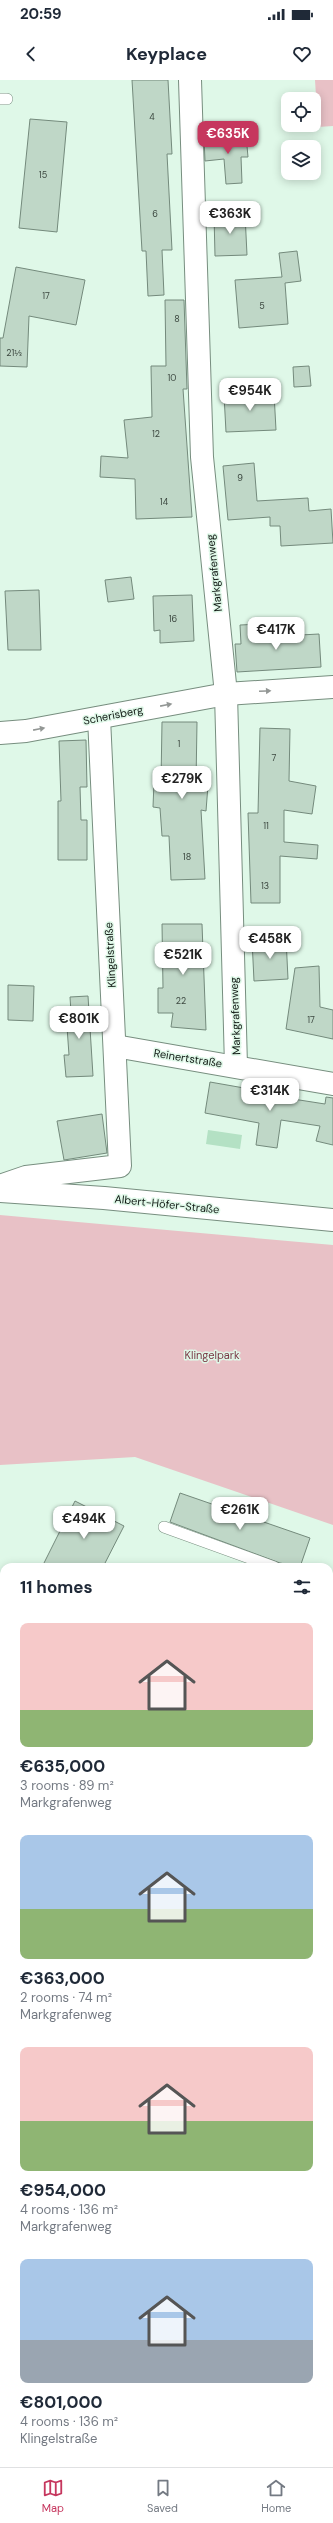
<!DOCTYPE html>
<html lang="en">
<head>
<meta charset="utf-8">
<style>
  :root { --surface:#fff; --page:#f6f6f7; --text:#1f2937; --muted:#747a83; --line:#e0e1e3; --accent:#c6375e }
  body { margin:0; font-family:"DM Sans",sans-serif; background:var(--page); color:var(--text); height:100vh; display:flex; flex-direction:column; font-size:15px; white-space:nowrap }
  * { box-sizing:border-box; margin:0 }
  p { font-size:13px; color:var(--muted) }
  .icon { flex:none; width:22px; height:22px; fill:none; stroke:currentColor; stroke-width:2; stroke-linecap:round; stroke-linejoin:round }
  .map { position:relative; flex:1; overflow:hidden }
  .details { position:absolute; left:0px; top:1483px; width:333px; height:904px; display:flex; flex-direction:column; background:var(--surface); border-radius:12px 12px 0 0; box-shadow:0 2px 10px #0003 }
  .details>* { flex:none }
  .controls { position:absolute; left:281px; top:12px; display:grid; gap:8px }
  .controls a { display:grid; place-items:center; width:40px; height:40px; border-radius:8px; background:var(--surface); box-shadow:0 2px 10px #0003; font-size:20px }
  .price { position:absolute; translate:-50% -34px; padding:0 9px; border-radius:8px; background:#fff; color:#222; font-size:13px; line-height:26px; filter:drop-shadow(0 1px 2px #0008) }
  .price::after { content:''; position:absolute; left:50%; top:24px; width:12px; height:9px; margin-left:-6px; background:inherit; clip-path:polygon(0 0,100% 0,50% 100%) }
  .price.selected { background:var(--accent); color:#fff }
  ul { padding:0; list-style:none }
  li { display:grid; align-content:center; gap:8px; height:212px; padding:0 20px }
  li span { display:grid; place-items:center; height:124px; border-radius:8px; color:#555 }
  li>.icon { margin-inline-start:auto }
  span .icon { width:72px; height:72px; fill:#fffc; stroke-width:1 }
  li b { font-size:17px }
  h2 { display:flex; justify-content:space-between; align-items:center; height:48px; padding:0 20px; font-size:17px }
  .status { display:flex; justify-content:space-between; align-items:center; height:28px; padding:0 20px; background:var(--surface); direction:ltr }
  .status svg { height:11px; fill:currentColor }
  header { display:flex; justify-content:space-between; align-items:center; height:52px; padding:0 20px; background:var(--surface); font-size:18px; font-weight:700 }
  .tab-bar { display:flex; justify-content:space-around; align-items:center; height:56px; border-top:1px solid var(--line); background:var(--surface); font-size:11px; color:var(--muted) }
  .tab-bar a { display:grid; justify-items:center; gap:2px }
  .tab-bar .selected { color:var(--accent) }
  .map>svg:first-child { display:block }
  .green { fill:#e8c1c6 }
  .water { fill:#b4e1c4 }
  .building { fill:#bfd7c7; stroke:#748a7c }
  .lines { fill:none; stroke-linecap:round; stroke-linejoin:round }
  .lane-casing { stroke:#778e7f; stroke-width:12 }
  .street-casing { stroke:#778e7f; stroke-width:24 }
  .secondary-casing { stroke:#778e7f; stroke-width:24 }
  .lane { stroke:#fff; stroke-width:11 }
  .street { stroke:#fff; stroke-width:22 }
  .secondary { stroke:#fff; stroke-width:22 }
  .oneway { fill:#939795 }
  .labels { text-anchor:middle; stroke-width:3; stroke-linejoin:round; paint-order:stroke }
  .number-label { font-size:9px; fill:#3c4840 }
  .street-label { font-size:11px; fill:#101813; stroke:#dff8e8 }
  .park-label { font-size:11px; fill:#793845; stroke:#dff8e8 }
</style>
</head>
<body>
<div class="status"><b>20:59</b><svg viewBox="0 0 49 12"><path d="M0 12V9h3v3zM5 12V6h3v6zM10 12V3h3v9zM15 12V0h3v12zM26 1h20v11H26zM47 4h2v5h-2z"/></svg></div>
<header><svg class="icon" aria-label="back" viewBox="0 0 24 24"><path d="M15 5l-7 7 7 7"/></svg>Keyplace<svg class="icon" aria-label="heart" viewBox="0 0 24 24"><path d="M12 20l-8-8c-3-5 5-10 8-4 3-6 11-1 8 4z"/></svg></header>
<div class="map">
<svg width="333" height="2387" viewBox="0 0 333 2387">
  <rect width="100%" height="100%" fill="#dff8e8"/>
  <g class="green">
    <path d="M 315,0 L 333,0 L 333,46 L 318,47 Z"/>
    <path d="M 0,1135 L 333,1165 L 333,1445 L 135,1377 L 0,1385 Z"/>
  </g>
  <path class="water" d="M 208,1050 L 242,1055 L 240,1069 L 206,1064 Z"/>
  <g class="building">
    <path d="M 132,0 L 168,0 L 172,74 L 167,74 L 172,170 L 162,170 L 164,215 L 148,216 L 146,171 L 142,171 Z"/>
    <path d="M 30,39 L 67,42 L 57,152 L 19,148 Z"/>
    <path d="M 246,55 L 248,77 L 241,77 L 242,103 L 226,104 L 224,79 L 205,81 L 204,58 Z"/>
    <path d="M 245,134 L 247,175 L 215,176 L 214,135 Z"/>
    <path d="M 297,171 L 301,201 L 285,203 L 288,244 L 239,248 L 235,200 L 282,197 L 279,173 Z"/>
    <path d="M 16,187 L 85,200 L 76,245 L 29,236 L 27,287 L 0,286 L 0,258 L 3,258 Z"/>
    <path d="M 165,220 L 184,220 L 187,309 L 183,309 L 192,437 L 136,439 L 135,399 L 100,397 L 101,376 L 128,378 L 124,340 L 152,337 L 151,286 L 166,286 Z"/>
    <path d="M 309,286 L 311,306 L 294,307 L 293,287 Z"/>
    <path d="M 274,313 L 276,350 L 226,352 L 224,315 Z"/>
    <path d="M 254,383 L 257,421 L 308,418 L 309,431 L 331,429 L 333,463 L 281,466 L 280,446 L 270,446 L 270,437 L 228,440 L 223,386 Z"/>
    <path d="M 131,497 L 134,519 L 108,522 L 105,500 Z"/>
    <path d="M 39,510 L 41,570 L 8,570 L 5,511 Z"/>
    <path d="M 192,515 L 194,561 L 160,563 L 160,550 L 154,551 L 153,516 Z"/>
    <path d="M 262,544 L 263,557 L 319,554 L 321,587 L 237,592 L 235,564 L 241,564 L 240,545 Z"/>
    <path d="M 162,642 L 197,642 L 196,704 L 208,705 L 206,731 L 201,730 L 205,799 L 171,800 L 169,756 L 162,756 L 160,728 L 153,727 L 154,702 L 161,702 Z"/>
    <path d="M 260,648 L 290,649 L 289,701 L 316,706 L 312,734 L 284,730 L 284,762 L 318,765 L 317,779 L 280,776 L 280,823 L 251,823 L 248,733 L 258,733 Z"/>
    <path d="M 86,660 L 87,707 L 80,707 L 81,740 L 87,740 L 87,780 L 58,780 L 58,721 L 61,721 L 59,661 Z"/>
    <path d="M 162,844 L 202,844 L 206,950 L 171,947 L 173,933 L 158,933 L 158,908 L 163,908 Z"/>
    <path d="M 286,858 L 288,899 L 254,901 L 252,860 Z"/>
    <path d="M 319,886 L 320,927 L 333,930 L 333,959 L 286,949 L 295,888 Z"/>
    <path d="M 8,905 L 34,906 L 33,941 L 8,940 Z"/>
    <path d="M 88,916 L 93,996 L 66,997 L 64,975 L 69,975 L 67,947 L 72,947 L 70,917 Z"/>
    <path d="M 210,1002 L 261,1011 L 261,1014 L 325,1024 L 326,1017 L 333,1018 L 333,1065 L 316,1061 L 320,1046 L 281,1040 L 277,1068 L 256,1065 L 259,1043 L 205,1033 Z"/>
    <path d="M 102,1034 L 107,1073 L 64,1080 L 57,1041 Z"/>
    <path d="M 180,1413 L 310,1458 L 300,1487 L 280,1483 L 170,1442 Z"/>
    <path d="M 75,1421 L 124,1446 L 103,1487 L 42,1487 Z"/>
  </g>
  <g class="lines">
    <defs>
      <g id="lane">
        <path d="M 0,19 L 7,19"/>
        <path d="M 164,1447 L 274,1487"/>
        <path d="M 329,1601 L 333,1603"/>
        <path d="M 329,1752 L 333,1754"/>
      </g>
      <g id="street">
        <path d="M 190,0 L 202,377 L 226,614 L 236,986"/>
        <path d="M 0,653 L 26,651 L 226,614 L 333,607"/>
        <path d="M 115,966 L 333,1004"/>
        <path d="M 0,1106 L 26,1097 L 120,1086 L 99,638"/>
        <path d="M 0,1111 L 104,1118 L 333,1140"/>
        <path d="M 0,1892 L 4,1903"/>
        <path d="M 329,2088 L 333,2090"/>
        <path d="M 0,2120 L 4,2119"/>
      </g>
      <g id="secondary">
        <path d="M 329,1848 L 333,1842"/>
        <path d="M 81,2383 L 81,2387"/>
      </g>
    </defs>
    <use href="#lane" class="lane-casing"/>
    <use href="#street" class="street-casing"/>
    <use href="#secondary" class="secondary-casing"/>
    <use href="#lane" class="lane"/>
    <use href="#street" class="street"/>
    <use href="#secondary" class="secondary"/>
  </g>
  <defs><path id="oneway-solid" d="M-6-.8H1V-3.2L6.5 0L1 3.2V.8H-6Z"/></defs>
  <g class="oneway">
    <use href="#oneway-solid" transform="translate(265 611) rotate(-3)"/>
    <use href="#oneway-solid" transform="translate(166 625) rotate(-11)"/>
    <use href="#oneway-solid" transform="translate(39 649) rotate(-11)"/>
  </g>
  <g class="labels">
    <g class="number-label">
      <text x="152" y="40">4</text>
      <text x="43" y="98">15</text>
      <text x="155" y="137">6</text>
      <text x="46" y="219">17</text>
      <text x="262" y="229">5</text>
      <text x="177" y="242">8</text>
      <text x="14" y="276">21⅓</text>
      <text x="172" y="301">10</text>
      <text x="156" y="357">12</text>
      <text x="240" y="401">9</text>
      <text x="164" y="425">14</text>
      <text x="173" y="542">16</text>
      <text x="179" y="667">1</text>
      <text x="274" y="681">7</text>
      <text x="266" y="749">11</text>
      <text x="187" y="780">18</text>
      <text x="265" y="809">13</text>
      <text x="181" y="924">22</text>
      <text x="311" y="943">17</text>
    </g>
    <g class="street-label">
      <text transform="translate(214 493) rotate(-96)" y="4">Markgrafenweg</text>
      <text transform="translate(113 635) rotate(-11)" y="4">Scherisberg</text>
      <text transform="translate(110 875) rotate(-93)" y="4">Klingelstraße</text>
      <text transform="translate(235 936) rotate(-92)" y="4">Markgrafenweg</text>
      <text transform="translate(188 978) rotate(9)" y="4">Reinertstraße</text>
      <text transform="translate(167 1124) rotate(6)" y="4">Albert-Höfer-Straße</text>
    </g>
    <g class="park-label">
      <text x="212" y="1279">Klingelpark</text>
    </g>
  </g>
</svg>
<div class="controls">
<a><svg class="icon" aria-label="locate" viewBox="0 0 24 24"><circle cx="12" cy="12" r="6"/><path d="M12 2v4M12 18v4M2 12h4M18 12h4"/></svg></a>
<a><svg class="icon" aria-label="layers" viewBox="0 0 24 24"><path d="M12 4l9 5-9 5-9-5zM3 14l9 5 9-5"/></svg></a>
</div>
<b class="price selected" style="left:228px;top:75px">€635K</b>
<b class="price" style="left:230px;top:155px">€363K</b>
<b class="price" style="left:250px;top:332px">€954K</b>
<b class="price" style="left:276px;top:571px">€417K</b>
<b class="price" style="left:182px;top:720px">€279K</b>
<b class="price" style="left:270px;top:880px">€458K</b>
<b class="price" style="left:183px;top:896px">€521K</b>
<b class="price" style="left:79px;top:960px">€801K</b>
<b class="price" style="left:270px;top:1032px">€314K</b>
<b class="price" style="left:240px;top:1451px">€261K</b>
<b class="price" style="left:84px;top:1460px">€494K</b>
<section class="details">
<h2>11 homes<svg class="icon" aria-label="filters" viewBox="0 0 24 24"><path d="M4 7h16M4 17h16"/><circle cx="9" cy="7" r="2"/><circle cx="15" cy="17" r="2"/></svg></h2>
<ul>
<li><span style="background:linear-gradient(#f6c9c9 70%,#8fb573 0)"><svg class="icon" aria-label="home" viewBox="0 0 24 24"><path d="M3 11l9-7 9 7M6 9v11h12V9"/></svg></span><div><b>€635,000</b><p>3 rooms · 89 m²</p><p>Markgrafenweg</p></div></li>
<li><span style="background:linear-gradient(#a9c7e8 60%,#8fb573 0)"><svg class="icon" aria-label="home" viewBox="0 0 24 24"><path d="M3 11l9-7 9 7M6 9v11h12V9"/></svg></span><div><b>€363,000</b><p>2 rooms · 74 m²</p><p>Markgrafenweg</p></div></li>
<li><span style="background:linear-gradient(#f6c9c9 60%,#8fb573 0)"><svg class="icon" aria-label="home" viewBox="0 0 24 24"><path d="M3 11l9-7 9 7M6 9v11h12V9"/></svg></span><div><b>€954,000</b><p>4 rooms · 136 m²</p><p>Markgrafenweg</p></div></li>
<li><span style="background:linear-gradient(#a9c7e8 65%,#9aa5b1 0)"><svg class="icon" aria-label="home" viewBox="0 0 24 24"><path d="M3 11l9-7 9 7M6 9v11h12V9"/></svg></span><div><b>€801,000</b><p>4 rooms · 136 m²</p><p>Klingelstraße</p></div></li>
</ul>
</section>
</div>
<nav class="tab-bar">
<a class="selected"><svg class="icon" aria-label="map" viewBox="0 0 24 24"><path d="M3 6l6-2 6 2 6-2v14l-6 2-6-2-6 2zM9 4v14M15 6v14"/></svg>Map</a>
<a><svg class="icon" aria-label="saved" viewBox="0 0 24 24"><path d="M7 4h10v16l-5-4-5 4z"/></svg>Saved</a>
<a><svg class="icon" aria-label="home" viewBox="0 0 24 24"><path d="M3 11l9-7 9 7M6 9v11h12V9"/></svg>Home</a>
</nav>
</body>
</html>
